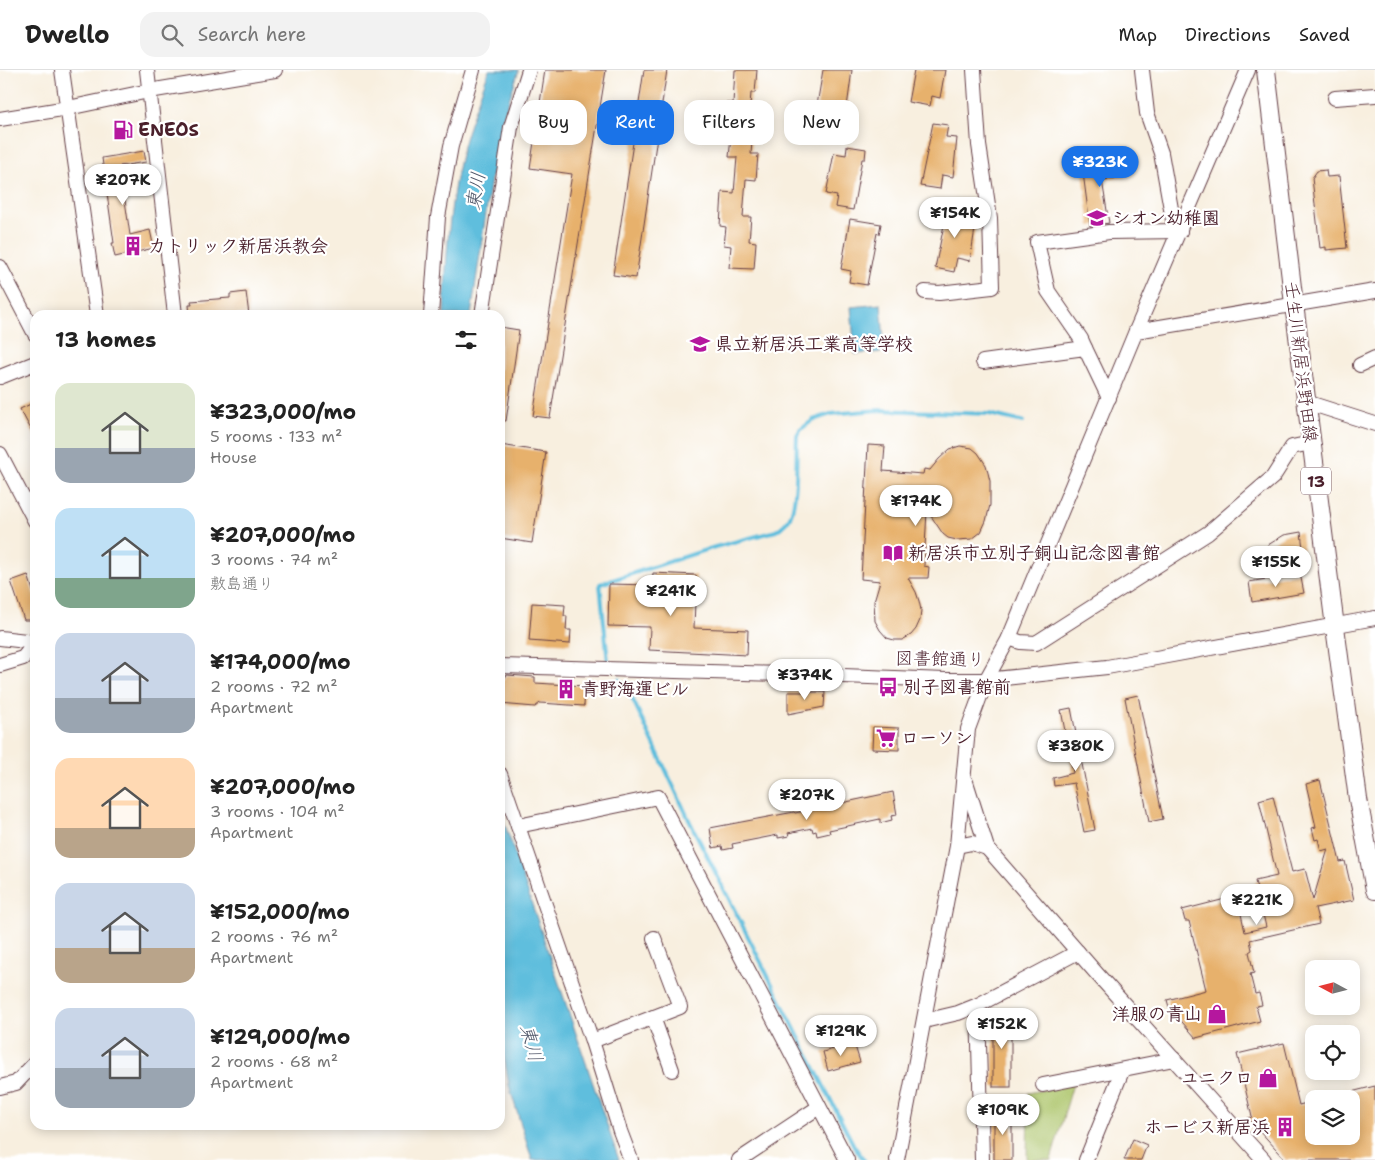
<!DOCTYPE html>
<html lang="en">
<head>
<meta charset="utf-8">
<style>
  :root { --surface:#fff; --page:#f2f2f2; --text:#222; --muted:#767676; --line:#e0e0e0; --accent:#1a73e8 }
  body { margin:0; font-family:"Shantell Sans","Klee One",sans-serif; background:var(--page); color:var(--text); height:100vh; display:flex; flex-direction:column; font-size:19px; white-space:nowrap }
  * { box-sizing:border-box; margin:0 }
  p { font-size:16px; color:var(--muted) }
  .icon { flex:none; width:28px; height:28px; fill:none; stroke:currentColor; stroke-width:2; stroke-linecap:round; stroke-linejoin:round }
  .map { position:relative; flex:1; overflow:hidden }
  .details { position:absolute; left:30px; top:240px; width:475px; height:820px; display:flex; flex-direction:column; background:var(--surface); border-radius:15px; box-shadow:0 2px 12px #0003 }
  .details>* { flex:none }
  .hud { position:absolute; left:520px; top:30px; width:475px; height:45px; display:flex; gap:10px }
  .needle { width:32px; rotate:277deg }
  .fabs { position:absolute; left:1305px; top:890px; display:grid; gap:10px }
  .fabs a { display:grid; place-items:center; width:55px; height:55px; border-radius:10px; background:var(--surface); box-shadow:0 2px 12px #0003; font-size:25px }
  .price { position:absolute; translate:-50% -42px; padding:0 11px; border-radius:18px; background:#fff; color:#222; font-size:16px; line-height:32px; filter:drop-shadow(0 1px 2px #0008) }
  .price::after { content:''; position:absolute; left:50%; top:30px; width:15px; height:11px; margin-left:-8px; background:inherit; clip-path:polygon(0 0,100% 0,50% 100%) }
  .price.selected { background:var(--accent); color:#fff }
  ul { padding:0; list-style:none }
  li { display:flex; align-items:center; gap:15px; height:125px; padding:0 25px }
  li span { display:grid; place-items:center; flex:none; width:140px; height:100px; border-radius:15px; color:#555 }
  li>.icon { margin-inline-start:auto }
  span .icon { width:60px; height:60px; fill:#fffc; stroke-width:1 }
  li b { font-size:21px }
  h2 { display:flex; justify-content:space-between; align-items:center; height:60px; padding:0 25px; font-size:21px }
  .tag { padding:0 18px; border-radius:15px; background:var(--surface); box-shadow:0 2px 12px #0003; font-size:18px; line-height:45px }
  .tag.selected { background:var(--accent); color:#fff }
  header { display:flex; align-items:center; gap:30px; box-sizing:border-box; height:70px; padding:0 25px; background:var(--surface); border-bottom:1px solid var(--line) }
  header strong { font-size:24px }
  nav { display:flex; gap:28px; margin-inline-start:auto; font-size:18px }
  .search { width:350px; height:45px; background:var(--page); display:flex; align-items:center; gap:12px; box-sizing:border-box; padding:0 18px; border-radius:15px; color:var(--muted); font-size:19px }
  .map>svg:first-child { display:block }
  .green { fill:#acc469; stroke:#7b724a }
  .water { fill:#5fbedd; stroke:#546e84 }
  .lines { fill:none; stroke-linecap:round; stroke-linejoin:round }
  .stream { stroke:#5fbedd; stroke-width:4 }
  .building { fill:#e7b16c }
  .minor-casing { stroke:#643e46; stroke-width:16 }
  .major-casing { stroke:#643e46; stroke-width:20 }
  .minor { stroke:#fff; stroke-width:14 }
  .major { stroke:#fff; stroke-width:18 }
  .labels { text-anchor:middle; stroke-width:4.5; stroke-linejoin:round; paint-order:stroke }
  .shield { fill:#fff; stroke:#80626b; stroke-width:1 }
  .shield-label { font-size:16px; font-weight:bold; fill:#4a1f2b }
  .poi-label { font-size:18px; font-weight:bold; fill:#4a1f2b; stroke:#fff; text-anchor:start }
  .street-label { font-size:18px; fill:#4a1f2b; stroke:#fff }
  .water-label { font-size:19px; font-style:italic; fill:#515769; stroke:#fff }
</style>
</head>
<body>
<header>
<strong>Dwello</strong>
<div class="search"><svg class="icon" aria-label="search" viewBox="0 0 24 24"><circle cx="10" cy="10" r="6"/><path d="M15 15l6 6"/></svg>Search here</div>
<nav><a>Map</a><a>Directions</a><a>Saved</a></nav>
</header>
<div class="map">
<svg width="1375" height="1090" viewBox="0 0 1375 1090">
  <rect width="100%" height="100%" fill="#fff"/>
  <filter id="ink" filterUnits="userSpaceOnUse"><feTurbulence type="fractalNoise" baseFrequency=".02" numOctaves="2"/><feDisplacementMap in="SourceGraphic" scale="10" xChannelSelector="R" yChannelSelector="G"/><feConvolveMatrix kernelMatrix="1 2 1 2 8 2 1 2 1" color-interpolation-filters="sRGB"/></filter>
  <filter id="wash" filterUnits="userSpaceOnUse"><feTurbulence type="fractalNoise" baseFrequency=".0096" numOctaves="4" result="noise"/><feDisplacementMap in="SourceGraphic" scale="20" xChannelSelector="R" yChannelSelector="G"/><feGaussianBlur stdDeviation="1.12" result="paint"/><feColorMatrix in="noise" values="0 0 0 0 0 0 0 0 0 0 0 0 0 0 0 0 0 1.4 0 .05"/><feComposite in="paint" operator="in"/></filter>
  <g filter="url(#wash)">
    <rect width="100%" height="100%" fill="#f8efdf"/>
    <path class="green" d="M 1073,1014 L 1051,1090 L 1027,1090 L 1028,1023 Z"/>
    <g class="water">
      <path d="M 489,0 L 519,0 L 502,51 L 495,97 L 492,102 L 471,245 L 444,245 C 446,187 449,126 465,69 C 472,46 481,23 489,0 Z"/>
      <path d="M 881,234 L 885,282 L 855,284 L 851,237 Z"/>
      <path d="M 500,740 L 619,1090 L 532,1090 L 509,1016 L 500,963 Z"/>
    </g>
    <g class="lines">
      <g class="stream">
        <path d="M 608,592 L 600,514 L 715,477 L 776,461 C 782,457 787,453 790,447 C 798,428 796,387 797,365 L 800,360 L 813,350 L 831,344 L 878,340 L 989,344 L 1023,352"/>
        <path d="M 619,609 L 633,630 L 691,754 L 854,1076 L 864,1090"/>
      </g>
    </g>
    <g id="blocks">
      <g class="building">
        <path d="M 545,0 L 606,0 L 550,348 L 533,346 L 572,104 L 530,98 Z"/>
        <path d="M 644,0 L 667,0 L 636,208 L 613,205 Z"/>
        <path d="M 735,0 L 757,0 L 755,23 L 751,23 L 748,58 L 753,58 L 751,84 L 758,84 L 756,110 L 746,109 L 743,147 L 751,147 L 749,171 L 756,172 L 754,199 L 729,198 L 731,176 L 724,175 L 726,157 L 720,156 L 722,122 L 734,123 L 737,87 L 729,87 L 731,67 L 723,67 L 726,33 L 733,33 Z"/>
        <path d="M 823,0 L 852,0 L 845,52 L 827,49 L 829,37 L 817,35 Z"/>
        <path d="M 914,0 L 945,0 L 940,28 L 932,26 L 930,36 L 908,32 Z"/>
        <path d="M 933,53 L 948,55 L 946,67 L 957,68 L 953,107 L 942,105 L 940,119 L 920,116 Z"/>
        <path d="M 847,76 L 866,79 L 865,89 L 862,89 L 853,140 L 835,137 L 837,126 L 826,124 L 834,83 L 846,85 Z"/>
        <path d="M 144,81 L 146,92 L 120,96 L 130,165 L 150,160 L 154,178 L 115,187 L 112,173 L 114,173 L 102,88 Z"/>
        <path d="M 1122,89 L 1125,107 L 1102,110 L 1109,153 L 1090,156 L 1082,95 Z"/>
        <path d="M 1326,100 L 1327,107 L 1339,106 L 1347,178 L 1326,180 L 1326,177 L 1320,178 L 1312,108 L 1317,101 Z"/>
        <path d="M 948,136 L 967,139 L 965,150 L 976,152 L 970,191 L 957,188 L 954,202 L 935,198 Z"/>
        <path d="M 850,149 L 881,154 L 879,164 L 877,163 L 867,215 L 849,212 L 851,201 L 841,199 Z"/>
        <path d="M 246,222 L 249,245 L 190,245 L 189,235 L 192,235 L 191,231 L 230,228 L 230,224 Z"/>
        <path d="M 500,257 L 519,260 L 506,351 L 500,350 Z"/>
        <path d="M 35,332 L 35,367 L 20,339 Z"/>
        <path d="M 500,375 L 546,382 L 532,473 L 500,468 Z"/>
        <path d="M 868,375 L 885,376 L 883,401 L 923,404 L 924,399 L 930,400 L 939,389 L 950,379 L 960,376 L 972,378 L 978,383 L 986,395 L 990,411 L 990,435 L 986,451 L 981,462 L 972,469 L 957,470 L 948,468 L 943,464 L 927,440 L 924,496 L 929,497 L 928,508 L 908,508 L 916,522 L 919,531 L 921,540 L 920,550 L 916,559 L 911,565 L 902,570 L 894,570 L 887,568 L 880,560 L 875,551 L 874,531 L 880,511 L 861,509 Z"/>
        <path d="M 1301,462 L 1303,479 L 1270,484 L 1268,475 L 1284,465 Z"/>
        <path d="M 653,503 L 696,505 L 694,558 L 748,560 L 747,585 L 649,580 L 650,557 L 608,556 L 609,514 L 652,515 Z"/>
        <path d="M 1300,503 L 1304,523 L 1252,532 L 1249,512 Z"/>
        <path d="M 28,505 L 35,527 L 35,550 L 24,550 L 11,511 Z"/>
        <path d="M 532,533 L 565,535 L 564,546 L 567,546 L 566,560 L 571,560 L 570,574 L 529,571 Z"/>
        <path d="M 507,605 L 535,607 L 535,613 L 585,616 L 584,636 L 540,633 L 535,637 L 500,634 L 500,614 Z"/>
        <path d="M 788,622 L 825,622 L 824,637 L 788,644 Z"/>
        <path d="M 1138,625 L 1163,749 L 1149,752 L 1125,628 Z"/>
        <path d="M 1071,638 L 1095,760 L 1084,762 L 1074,713 L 1054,716 L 1053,708 L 1073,703 L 1061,640 Z"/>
        <path d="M 873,657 L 899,658 L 899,680 L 872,679 Z"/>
        <path d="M 1320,710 L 1340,792 L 1345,791 L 1354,830 L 1315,838 L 1319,854 L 1250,870 L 1252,880 L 1249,882 L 1254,903 L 1250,904 L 1255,924 L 1259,923 L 1262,935 L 1256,936 L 1260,951 L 1196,968 L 1169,937 L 1167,930 L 1206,920 L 1189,851 L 1185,851 L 1182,840 L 1237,826 L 1245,862 L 1266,857 L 1255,811 L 1277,806 L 1259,730 L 1273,726 L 1292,802 L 1305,799 L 1313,830 L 1328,779 L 1321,781 L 1318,769 L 1315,770 L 1312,758 L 1316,757 L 1306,714 Z"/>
        <path d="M 893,722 L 897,745 L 891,746 L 892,750 L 880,753 L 880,749 L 829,760 L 830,763 L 817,766 L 816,761 L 813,762 L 812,758 L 788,763 L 789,766 L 778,768 L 778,765 L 732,774 L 733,778 L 723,780 L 722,776 L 713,778 L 710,758 L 794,742 L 795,743 Z"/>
        <rect x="993" y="942" width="18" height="75"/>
        <path d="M 854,973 L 860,992 L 828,1001 L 823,982 Z"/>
        <path d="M 1284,973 L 1299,1035 L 1314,1031 L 1314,1066 L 1351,1066 L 1351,1022 L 1375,1016 L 1375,1090 L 1286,1090 L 1248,1048 L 1252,1047 L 1237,984 Z"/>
        <rect x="994" y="1042" width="18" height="48"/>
        <path d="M 1133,1069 L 1147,1075 L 1141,1090 L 1124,1090 Z"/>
      </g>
    </g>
  </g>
  <g filter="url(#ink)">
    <use href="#blocks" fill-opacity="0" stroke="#643e46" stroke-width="1"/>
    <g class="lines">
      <defs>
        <g id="minor">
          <path d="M 62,0 L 97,245"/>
          <path d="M 147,0 L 175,245"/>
          <path d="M 1142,0 L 1147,43 L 1161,83 L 1173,150 L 1180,161"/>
          <path d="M 1335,28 L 1375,25"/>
          <path d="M 0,49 L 68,38 L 149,21 L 275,0"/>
          <path d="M 0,197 L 35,264"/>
          <path d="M 925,222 L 939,223 L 992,217 L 990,148 L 979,75 L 974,0"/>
          <path d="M 431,245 L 438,147 L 451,76 L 473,0"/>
          <path d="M 482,245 L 511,57 L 529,0"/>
          <path d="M 1136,261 L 1375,221"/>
          <path d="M 1085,278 L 1081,269 L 1048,221 L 1037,172 L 1109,162 L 1180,161"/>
          <path d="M 983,292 L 1085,278 L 1109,328"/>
          <path d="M 1360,295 L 1375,288"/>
          <path d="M 0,307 L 35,293"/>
          <path d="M 1306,332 L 1375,354"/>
          <path d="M 0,384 L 35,451"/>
          <path d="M 0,568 L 35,572"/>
          <path d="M 1009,568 L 1020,572 L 1036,573 L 1208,463 L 1273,407 L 1292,377 L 1311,373"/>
          <path d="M 0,595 L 23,588 L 35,573"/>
          <path d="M 500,596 L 818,605 L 945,610 L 986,610 L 1107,597 L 1375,548"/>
          <path d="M 500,704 L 592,971 L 620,1061 L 631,1090"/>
          <path d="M 966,712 L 987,778 L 1098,905 L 1264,1090"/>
          <path d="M 518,756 L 658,727 L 847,1090"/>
          <path d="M 957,776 L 972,773 L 987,778"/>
          <path d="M 653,947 L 672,1000"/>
          <path d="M 924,951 L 958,943 L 978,935"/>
          <path d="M 592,971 L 680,937 L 654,868"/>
          <path d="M 1043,1015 L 1174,989"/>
          <path d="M 0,1017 L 16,1013 L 35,993"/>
          <path d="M 739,1090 L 819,1037"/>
          <path d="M 897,1090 L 957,776 L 968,659 L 986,610 L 1009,568 L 1136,261 L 1248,0"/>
          <path d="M 982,1090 L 978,935 L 1078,882"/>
          <path d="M 1086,1090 L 1122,1001"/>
        </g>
        <path id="major" d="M 1266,0 L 1294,234 L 1335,557 L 1358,729 L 1375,820"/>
      </defs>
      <use href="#minor" class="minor-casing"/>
      <use href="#major" class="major-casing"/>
      <use href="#minor" class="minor"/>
      <use href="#major" class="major"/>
    </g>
  </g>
  <defs>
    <symbol id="fuel-bare" viewBox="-9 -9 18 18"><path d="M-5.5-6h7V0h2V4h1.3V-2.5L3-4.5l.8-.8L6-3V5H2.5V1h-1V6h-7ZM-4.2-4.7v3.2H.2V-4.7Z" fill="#b5179e" stroke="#fff" stroke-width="2.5" paint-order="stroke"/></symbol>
    <symbol id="school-bare" viewBox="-9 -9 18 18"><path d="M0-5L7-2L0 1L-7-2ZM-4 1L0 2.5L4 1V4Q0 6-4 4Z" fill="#b5179e" stroke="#fff" stroke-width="2.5" paint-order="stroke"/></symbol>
    <symbol id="building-bare" viewBox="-9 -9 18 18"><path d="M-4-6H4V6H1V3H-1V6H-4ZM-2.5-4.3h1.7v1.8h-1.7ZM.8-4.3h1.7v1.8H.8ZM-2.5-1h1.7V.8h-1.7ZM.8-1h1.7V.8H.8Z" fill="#b5179e" stroke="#fff" stroke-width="2.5" paint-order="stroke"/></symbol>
    <symbol id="library-bare" viewBox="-9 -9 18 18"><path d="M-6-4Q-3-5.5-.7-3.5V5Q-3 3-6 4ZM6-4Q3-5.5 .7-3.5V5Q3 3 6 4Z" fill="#b5179e" stroke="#fff" stroke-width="2.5" paint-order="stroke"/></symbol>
    <symbol id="bus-bare" viewBox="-9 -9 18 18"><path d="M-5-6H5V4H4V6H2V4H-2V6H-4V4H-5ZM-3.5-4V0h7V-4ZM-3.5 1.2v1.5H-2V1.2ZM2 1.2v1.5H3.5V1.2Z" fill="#b5179e" stroke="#fff" stroke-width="2.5" paint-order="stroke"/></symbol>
    <symbol id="supermarket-bare" viewBox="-9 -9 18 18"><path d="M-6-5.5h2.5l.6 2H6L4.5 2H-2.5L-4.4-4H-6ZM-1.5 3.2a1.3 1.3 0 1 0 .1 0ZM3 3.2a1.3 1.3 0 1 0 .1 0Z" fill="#b5179e" stroke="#fff" stroke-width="2.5" paint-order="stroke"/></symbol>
    <symbol id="shop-bare" viewBox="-9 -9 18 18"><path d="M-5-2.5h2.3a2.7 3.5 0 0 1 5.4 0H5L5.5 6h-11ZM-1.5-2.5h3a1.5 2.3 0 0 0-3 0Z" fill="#b5179e" stroke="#fff" stroke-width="2.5" paint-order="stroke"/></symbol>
  </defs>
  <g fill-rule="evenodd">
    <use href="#fuel-bare" x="109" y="46" width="28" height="28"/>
    <use href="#school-bare" x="1083" y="134" width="28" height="28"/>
    <use href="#building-bare" x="119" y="162" width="28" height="28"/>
    <use href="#school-bare" x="686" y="260" width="28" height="28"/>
    <use href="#library-bare" x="879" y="469" width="28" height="28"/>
    <use href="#bus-bare" x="874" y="603" width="28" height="28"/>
    <use href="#building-bare" x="552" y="605" width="28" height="28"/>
    <use href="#supermarket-bare" x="872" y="654" width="28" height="28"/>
    <use href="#shop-bare" x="1203" y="930" width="28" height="28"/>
    <use href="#shop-bare" x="1254" y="994" width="28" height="28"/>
    <use href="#building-bare" x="1271" y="1043" width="28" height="28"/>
  </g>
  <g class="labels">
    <rect class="shield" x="1301" y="397.5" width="30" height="27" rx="4"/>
    <g class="shield-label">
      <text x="1316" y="417">13</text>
    </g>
    <g class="poi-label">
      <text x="138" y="66">ENEOS</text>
      <text x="1112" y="154">シオン幼稚園</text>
      <text x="148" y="182">カトリック新居浜教会</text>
      <text x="715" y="280">県立新居浜工業高等学校</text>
      <text x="908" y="489">新居浜市立別子銅山記念図書館</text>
      <text x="903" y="623">別子図書館前</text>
      <text x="581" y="625">青野海運ビル</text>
      <text x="901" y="674">ローソン</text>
      <text x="1202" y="950" text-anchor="end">洋服の青山</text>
      <text x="1253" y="1014" text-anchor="end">ユニクロ</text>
      <text x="1270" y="1063" text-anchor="end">ホービス新居浜</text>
    </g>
    <g class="street-label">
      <text transform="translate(1301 292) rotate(83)" y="6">壬生川新居浜野田線</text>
      <text transform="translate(940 589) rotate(1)" y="6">図書館通り</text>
    </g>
    <g class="water-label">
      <text transform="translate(475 121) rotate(-81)" y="7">東川</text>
      <text transform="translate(532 973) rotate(75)" y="7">東川</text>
    </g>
  </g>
</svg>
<div class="fabs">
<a><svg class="needle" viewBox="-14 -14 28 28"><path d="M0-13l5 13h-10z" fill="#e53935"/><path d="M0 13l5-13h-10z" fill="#767676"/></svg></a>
<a><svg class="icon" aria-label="locate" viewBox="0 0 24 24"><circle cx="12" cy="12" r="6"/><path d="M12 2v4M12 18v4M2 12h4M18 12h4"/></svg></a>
<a><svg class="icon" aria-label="layers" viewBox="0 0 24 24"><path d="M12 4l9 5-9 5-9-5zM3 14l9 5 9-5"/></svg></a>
</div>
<b class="price selected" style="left:1100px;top:118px">¥323K</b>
<b class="price" style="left:123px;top:136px">¥207K</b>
<b class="price" style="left:955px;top:169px">¥154K</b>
<b class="price" style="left:916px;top:457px">¥174K</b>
<b class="price" style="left:1276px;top:518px">¥155K</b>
<b class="price" style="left:671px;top:547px">¥241K</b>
<b class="price" style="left:805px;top:631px">¥374K</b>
<b class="price" style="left:1076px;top:702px">¥380K</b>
<b class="price" style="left:807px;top:751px">¥207K</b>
<b class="price" style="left:1257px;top:856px">¥221K</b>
<b class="price" style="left:1002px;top:980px">¥152K</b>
<b class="price" style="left:841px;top:987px">¥129K</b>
<b class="price" style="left:1003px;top:1066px">¥109K</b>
<div class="hud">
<a class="tag">Buy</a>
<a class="tag selected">Rent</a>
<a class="tag">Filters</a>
<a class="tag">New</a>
</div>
<section class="details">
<h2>13 homes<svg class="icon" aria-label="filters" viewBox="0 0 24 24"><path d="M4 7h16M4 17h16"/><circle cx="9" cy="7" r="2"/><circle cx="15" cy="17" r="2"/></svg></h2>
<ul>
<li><span style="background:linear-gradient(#dfe7d0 65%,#9aa5b1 0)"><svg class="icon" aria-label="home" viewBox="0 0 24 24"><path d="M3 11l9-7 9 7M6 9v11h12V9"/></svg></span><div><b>¥323,000/mo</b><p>5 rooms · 133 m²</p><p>House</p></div></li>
<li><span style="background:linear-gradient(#bfe0f5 70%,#7fa58c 0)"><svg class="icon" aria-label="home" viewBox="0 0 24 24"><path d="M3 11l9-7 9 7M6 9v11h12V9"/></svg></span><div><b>¥207,000/mo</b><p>3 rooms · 74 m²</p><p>敷島通り</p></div></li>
<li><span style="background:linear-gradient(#c9d6e8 65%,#9aa5b1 0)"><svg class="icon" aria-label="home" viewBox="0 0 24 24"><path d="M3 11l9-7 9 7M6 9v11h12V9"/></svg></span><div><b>¥174,000/mo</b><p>2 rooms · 72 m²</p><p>Apartment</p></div></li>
<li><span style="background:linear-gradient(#ffd9b3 70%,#b9a48a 0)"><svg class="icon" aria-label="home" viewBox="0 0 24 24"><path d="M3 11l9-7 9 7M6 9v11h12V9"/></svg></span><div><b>¥207,000/mo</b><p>3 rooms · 104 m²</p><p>Apartment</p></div></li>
<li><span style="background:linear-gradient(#c9d6e8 65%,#b9a48a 0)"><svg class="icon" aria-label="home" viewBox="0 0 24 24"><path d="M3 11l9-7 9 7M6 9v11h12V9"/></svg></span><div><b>¥152,000/mo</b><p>2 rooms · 76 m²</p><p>Apartment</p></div></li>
<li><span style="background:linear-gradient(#c9d6e8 60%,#9aa5b1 0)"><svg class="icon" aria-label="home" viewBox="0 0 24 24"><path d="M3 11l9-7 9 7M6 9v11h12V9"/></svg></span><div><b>¥129,000/mo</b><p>2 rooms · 68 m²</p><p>Apartment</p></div></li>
</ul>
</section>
</div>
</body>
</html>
